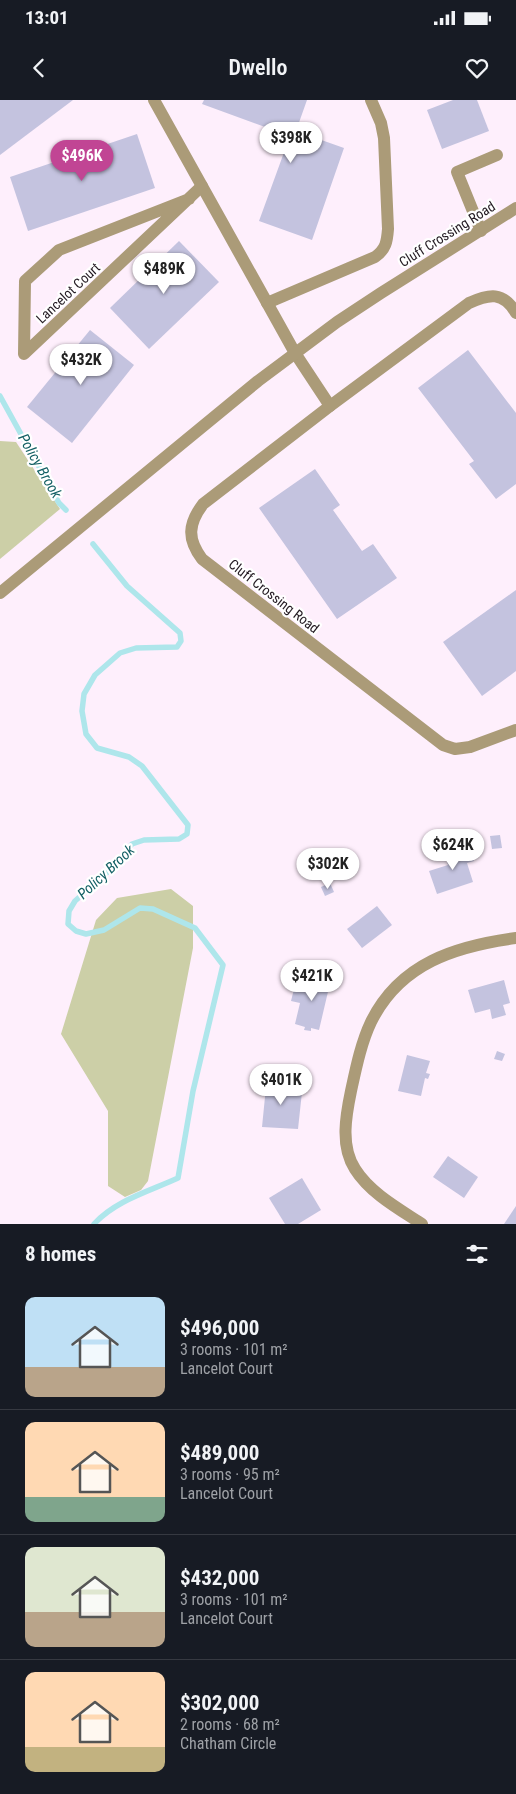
<!DOCTYPE html>
<html lang="en">
<head>
<meta charset="utf-8">
<style>
  :root { --surface:#171b24; --page:#242831; --text:#f1f3f6; --muted:#9ea1a6; --line:#363941; --accent:#c14594 }
  body { margin:0; font-family:"Roboto Condensed",sans-serif; background:var(--page); color:var(--text); height:100vh; display:flex; flex-direction:column; font-size:19px; white-space:nowrap }
  * { box-sizing:border-box; margin:0 }
  p { font-size:16px; color:var(--muted) }
  .icon { flex:none; width:28px; height:28px; fill:none; stroke:currentColor; stroke-width:2; stroke-linecap:round; stroke-linejoin:round }
  .map { position:relative; height:1124px; overflow:hidden }
  .drawer { display:flex; flex-direction:column; background:var(--surface); flex:1 }
  .drawer>* { flex:none }
  .price { position:absolute; translate:-50% -42px; padding:0 11px; border-radius:18px; background:#fff; color:#222; font-size:16px; line-height:32px; filter:drop-shadow(0 1px 2px #0008) }
  .price::after { content:''; position:absolute; left:50%; top:30px; width:15px; height:11px; margin-left:-8px; background:inherit; clip-path:polygon(0 0,100% 0,50% 100%) }
  .price.current { background:var(--accent); color:#fff }
  ul { padding:0; list-style:none }
  li { display:flex; align-items:center; gap:15px; height:125px; padding:0 25px }
  li+li { border-top:1px solid var(--line) }
  li span { display:grid; place-items:center; flex:none; width:140px; height:100px; border-radius:10px; color:#555 }
  li>.icon { margin-inline-start:auto }
  span .icon { width:60px; height:60px; fill:#fffc; stroke-width:1 }
  li b { font-size:21px }
  h2 { display:flex; justify-content:space-between; align-items:center; height:60px; padding:0 25px; font-size:21px }
  .status { display:flex; justify-content:space-between; align-items:center; height:35px; padding:0 25px; background:var(--surface); direction:ltr }
  .status svg { height:14px; fill:currentColor }
  header { display:flex; justify-content:space-between; align-items:center; height:65px; padding:0 25px; background:var(--surface); font-size:22px; font-weight:600 }
  .map>svg:first-child { display:block }
  .green { fill:#cccfa7 }
  .lines { fill:none; stroke-linecap:round; stroke-linejoin:round }
  .stream { stroke:#aee6eb; stroke-width:5.5 }
  .building { fill:#c4c3df }
  .minor { stroke:#ab9b78; stroke-width:12 }
  .labels { text-anchor:middle; stroke-width:4.5; stroke-linejoin:round; paint-order:stroke }
  .street-label { font-size:14px; fill:#231a22; stroke:#fff }
  .water-label { font-size:15px; font-style:italic; fill:#135f64; stroke:#fff }
</style>
</head>
<body>
<div class="status"><b>13:01</b><svg viewBox="0 0 49 12"><path d="M0 12V9h3v3zM5 12V6h3v6zM10 12V3h3v9zM15 12V0h3v12zM26 1h20v11H26zM47 4h2v5h-2z"/></svg></div>
<header><svg class="icon" aria-label="back" viewBox="0 0 24 24"><path d="M15 5l-7 7 7 7"/></svg>Dwello<svg class="icon" aria-label="heart" viewBox="0 0 24 24"><path d="M12 20l-8-8c-3-5 5-10 8-4 3-6 11-1 8 4z"/></svg></header>
<div class="map">
<svg width="516" height="1124" viewBox="0 0 516 1124">
  <rect width="100%" height="100%" fill="#feeffc"/>
  <g class="green">
    <path d="M 0,341 L 16,342 L 60,409 L 0,459 Z"/>
    <path d="M 171,789 L 193,806 L 193,848 L 148,1081 L 141,1090 L 125,1097 L 108,1086 L 108,1011 L 61,934 L 96,820 L 117,798 Z"/>
  </g>
  <g class="lines">
    <g class="stream">
      <path d="M 0,296 L 59,403 L 66,410"/>
      <path d="M 93,444 L 127,486 L 180,533 L 181,541 L 177,547 L 136,548 L 120,553 L 95,575 L 84,594 L 82,611 L 86,634 L 97,648 L 129,657 L 142,666 L 188,725 L 187,734 L 179,739 L 144,740 L 132,744 L 111,769 L 75,801 L 69,811 L 68,824 L 76,831 L 86,834 L 104,830 L 140,808 L 153,809 L 195,828 L 223,865 L 193,991 L 178,1078 C 150,1091 116,1100 94,1124"/>
    </g>
  </g>
  <g class="building">
    <path d="M 0,0 L 73,0 L 0,55 Z"/>
    <path d="M 204,0 L 307,0 L 296,31 L 344,48 L 312,140 L 259,121 L 290,36 L 202,4 Z"/>
    <path d="M 453,0 L 477,0 L 489,31 L 442,49 L 427,10 Z"/>
    <path d="M 137,34 L 155,88 L 28,131 L 10,77 Z"/>
    <path d="M 179,141 L 219,182 L 149,249 L 110,208 Z"/>
    <path d="M 90,230 L 134,265 L 72,343 L 27,307 Z"/>
    <path d="M 468,250 L 516,313 L 516,384 L 496,399 L 469,364 L 474,361 L 418,288 Z"/>
    <path d="M 315,369 L 340,405 L 333,410 L 362,451 L 373,444 L 397,478 L 337,519 L 259,408 Z"/>
    <path d="M 516,490 L 516,571 L 482,596 L 443,542 Z"/>
    <path d="M 500,735 L 502,748 L 492,749 L 490,736 Z"/>
    <path d="M 460,748 L 461,752 L 470,749 L 474,761 L 467,763 L 473,782 L 437,794 L 429,771 L 448,765 L 444,753 Z"/>
    <path d="M 330,783 L 334,792 L 325,796 L 321,787 Z"/>
    <path d="M 377,806 L 392,825 L 362,848 L 347,829 Z"/>
    <path d="M 307,873 L 331,879 L 319,930 L 311,928 L 311,931 L 304,930 L 305,927 L 295,924 L 300,903 L 291,901 L 294,889 L 303,891 Z"/>
    <path d="M 504,880 L 510,903 L 503,905 L 506,915 L 492,919 L 490,909 L 475,913 L 468,890 Z"/>
    <path d="M 497,951 L 505,954 L 502,961 L 494,959 Z"/>
    <path d="M 407,955 L 430,961 L 426,973 L 430,974 L 428,979 L 425,978 L 421,996 L 398,991 Z"/>
    <path d="M 272,975 L 283,976 L 281,990 L 302,992 L 298,1029 L 262,1027 L 266,987 L 271,988 Z"/>
    <path d="M 448,1056 L 478,1077 L 464,1098 L 433,1077 Z"/>
    <path d="M 302,1078 L 321,1110 L 298,1124 L 285,1124 L 269,1098 Z"/>
    <path d="M 516,1106 L 516,1124 L 504,1124 Z"/>
  </g>
  <g class="lines">
    <g class="minor">
      <path d="M 154,0 L 295,253 L 330,306"/>
      <path d="M 189,99 L 59,150 L 25,181 L 24,254 L 202,86"/>
      <path d="M 481,131 L 457,72 L 497,55"/>
      <path d="M 267,203 L 375,157 C 386,149 387,142 388,129 L 384,38 L 381,23 L 371,0"/>
      <path d="M 516,213 C 503,191 489,194 469,203 L 330,306 L 203,404 C 188,424 187,439 202,459 L 443,645 L 455,649 L 470,647 L 516,630"/>
      <path d="M 0,493 L 258,281 L 337,222 L 381,193 L 516,108"/>
      <path d="M 422,1124 C 399,1109 370,1093 355,1069 C 340,1046 346,1015 351,991 C 356,968 361,943 371,922 C 400,863 456,846 516,838"/>
    </g>
  </g>
  <g class="labels">
    <g class="street-label">
      <text transform="translate(447 134) rotate(-32)" y="5">Cluff Crossing Road</text>
      <text transform="translate(68 193) rotate(-43)" y="5">Lancelot Court</text>
      <text transform="translate(274 496) rotate(38)" y="5">Cluff Crossing Road</text>
    </g>
    <g class="water-label">
      <text transform="translate(40 366) rotate(60)" y="5">Policy Brook</text>
      <text transform="translate(106 772) rotate(-43)" y="5">Policy Brook</text>
    </g>
  </g>
</svg>
<b class="price" style="left:291px;top:64px">$398K</b>
<b class="price current" style="left:82px;top:82px">$496K</b>
<b class="price" style="left:164px;top:195px">$489K</b>
<b class="price" style="left:81px;top:286px">$432K</b>
<b class="price" style="left:453px;top:771px">$624K</b>
<b class="price" style="left:328px;top:790px">$302K</b>
<b class="price" style="left:312px;top:902px">$421K</b>
<b class="price" style="left:281px;top:1006px">$401K</b>
</div>
<section class="drawer">
<h2>8 homes<svg class="icon" aria-label="filters" viewBox="0 0 24 24"><path d="M4 7h16M4 17h16"/><circle cx="9" cy="7" r="2"/><circle cx="15" cy="17" r="2"/></svg></h2>
<ul>
<li><span style="background:linear-gradient(#bfe0f5 70%,#b9a48a 0)"><svg class="icon" aria-label="home" viewBox="0 0 24 24"><path d="M3 11l9-7 9 7M6 9v11h12V9"/></svg></span><div><b>$496,000</b><p>3 rooms · 101 m²</p><p>Lancelot Court</p></div></li>
<li><span style="background:linear-gradient(#ffd9b3 75%,#7fa58c 0)"><svg class="icon" aria-label="home" viewBox="0 0 24 24"><path d="M3 11l9-7 9 7M6 9v11h12V9"/></svg></span><div><b>$489,000</b><p>3 rooms · 95 m²</p><p>Lancelot Court</p></div></li>
<li><span style="background:linear-gradient(#dfe7d0 65%,#b9a48a 0)"><svg class="icon" aria-label="home" viewBox="0 0 24 24"><path d="M3 11l9-7 9 7M6 9v11h12V9"/></svg></span><div><b>$432,000</b><p>3 rooms · 101 m²</p><p>Lancelot Court</p></div></li>
<li><span style="background:linear-gradient(#ffd9b3 75%,#c2b280 0)"><svg class="icon" aria-label="home" viewBox="0 0 24 24"><path d="M3 11l9-7 9 7M6 9v11h12V9"/></svg></span><div><b>$302,000</b><p>2 rooms · 68 m²</p><p>Chatham Circle</p></div></li>
</ul>
</section>
</body>
</html>
